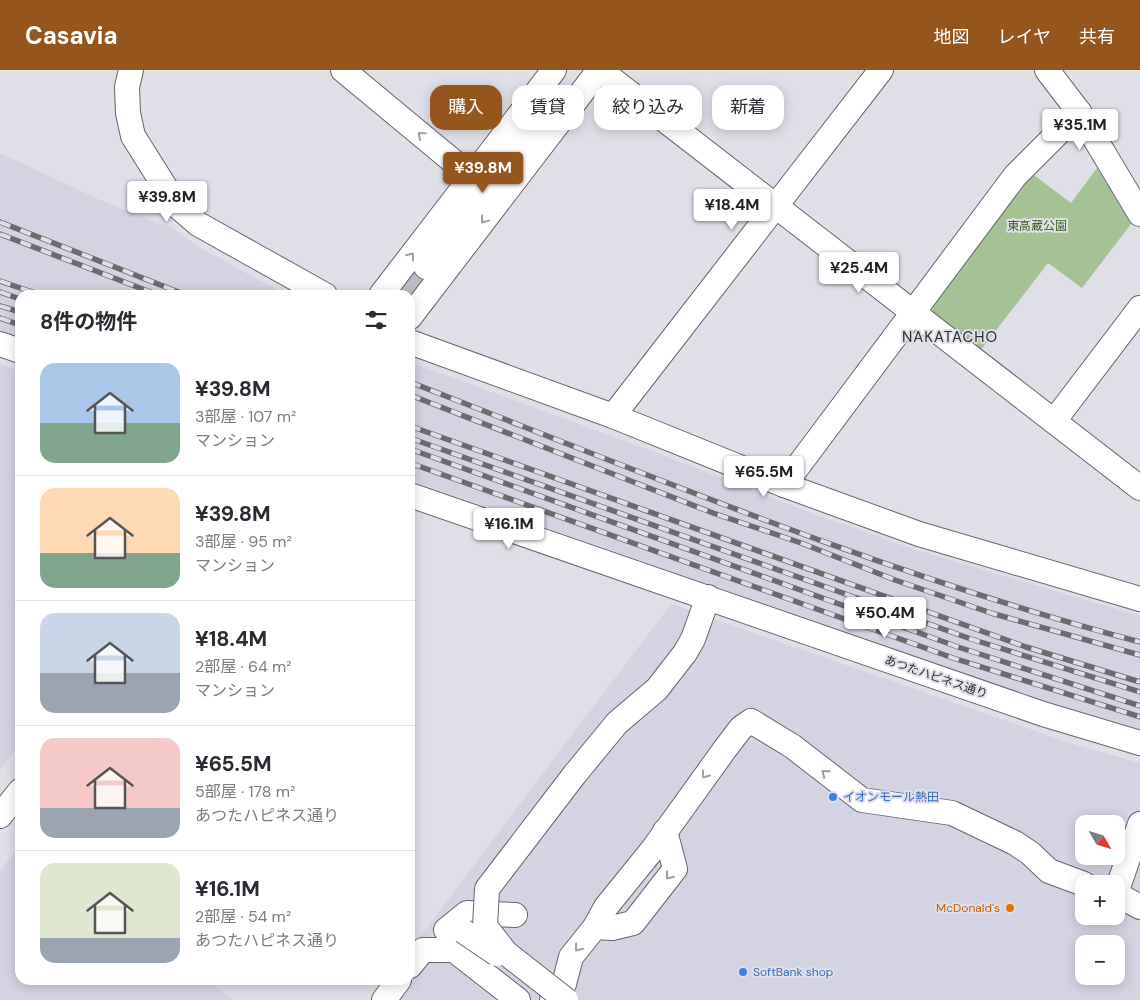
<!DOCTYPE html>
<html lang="ja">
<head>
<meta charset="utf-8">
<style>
  :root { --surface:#fff; --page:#f7f7f7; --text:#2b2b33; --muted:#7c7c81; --line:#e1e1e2; --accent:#95561e }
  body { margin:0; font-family:"DM Sans","Noto Sans JP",sans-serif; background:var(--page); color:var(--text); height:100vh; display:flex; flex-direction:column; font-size:19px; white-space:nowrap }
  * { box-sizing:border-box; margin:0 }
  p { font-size:16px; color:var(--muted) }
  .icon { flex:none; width:28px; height:28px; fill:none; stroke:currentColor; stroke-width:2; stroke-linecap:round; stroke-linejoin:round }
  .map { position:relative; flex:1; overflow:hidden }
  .side { position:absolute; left:15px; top:220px; width:400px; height:695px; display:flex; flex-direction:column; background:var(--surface); border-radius:15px; box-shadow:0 2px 12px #0003 }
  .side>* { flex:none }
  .guide { position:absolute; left:430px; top:15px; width:475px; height:45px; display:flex; gap:10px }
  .needle { width:32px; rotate:129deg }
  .buttons { position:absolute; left:1075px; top:745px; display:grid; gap:10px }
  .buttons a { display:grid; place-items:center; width:50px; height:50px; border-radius:10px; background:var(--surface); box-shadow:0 2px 12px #0003; font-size:25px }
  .price { position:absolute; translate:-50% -42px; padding:0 11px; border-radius:5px; background:#fff; color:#222; font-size:16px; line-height:32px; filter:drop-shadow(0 1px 2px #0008) }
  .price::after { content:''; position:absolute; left:50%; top:30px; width:15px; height:11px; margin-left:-8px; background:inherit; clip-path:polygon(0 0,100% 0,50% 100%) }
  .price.on { background:var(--accent); color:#fff }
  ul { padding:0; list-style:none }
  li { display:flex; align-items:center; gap:15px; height:125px; padding:0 25px }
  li+li { border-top:1px solid var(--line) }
  li span { display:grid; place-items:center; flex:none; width:140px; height:100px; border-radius:15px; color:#555 }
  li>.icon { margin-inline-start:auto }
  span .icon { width:60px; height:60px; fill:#fffc; stroke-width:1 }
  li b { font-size:21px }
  h2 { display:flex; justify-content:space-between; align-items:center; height:60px; padding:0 25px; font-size:21px }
  .tag { padding:0 18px; border-radius:15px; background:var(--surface); box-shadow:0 2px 12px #0003; font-size:18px; line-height:45px }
  .tag.on { background:var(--accent); color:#fff }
  header { display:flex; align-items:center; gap:30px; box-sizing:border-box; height:70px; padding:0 25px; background:var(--accent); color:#fff }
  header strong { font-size:24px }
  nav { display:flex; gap:28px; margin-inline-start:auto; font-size:18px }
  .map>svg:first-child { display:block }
  .built { fill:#d4d3e2; fill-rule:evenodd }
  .green { fill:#a4c294 }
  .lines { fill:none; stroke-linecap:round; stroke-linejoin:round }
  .minor-tunnel { stroke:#bbbbc3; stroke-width:24; stroke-dasharray:24 12; stroke-linecap:butt }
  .minor-casing { stroke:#65656d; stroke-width:26 }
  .minor { stroke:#fff; stroke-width:24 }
  .rail-casing { stroke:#6b6b70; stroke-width:5.5 }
  .rail { stroke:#dfdfe8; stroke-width:4; stroke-dasharray:11; stroke-linecap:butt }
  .minor-bridge-casing { stroke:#65656d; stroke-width:26; stroke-linecap:butt }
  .minor-bridge { stroke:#fff; stroke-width:24 }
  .oneway { stroke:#a0a0a2 }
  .shop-dot { fill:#3f7fe0; stroke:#dfdfe8; stroke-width:2 }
  .food-dot { fill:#e8710a; stroke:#dfdfe8; stroke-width:2 }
  .labels { text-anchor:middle; stroke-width:4; stroke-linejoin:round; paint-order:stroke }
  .park-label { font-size:12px; fill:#39641a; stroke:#dfdfe8 }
  .street-label { font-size:12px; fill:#2d2d30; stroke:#dfdfe8 }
  .shop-label { font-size:12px; fill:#366cbe; stroke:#dfdfe8; text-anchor:start }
  .food-label { font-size:12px; fill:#c56008; stroke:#dfdfe8; text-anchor:end }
  .quarter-label { font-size:15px; letter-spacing:1px; fill:#2d2d30; stroke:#dfdfe8 }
</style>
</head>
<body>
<header>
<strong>Casavia</strong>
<nav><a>地図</a><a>レイヤ</a><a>共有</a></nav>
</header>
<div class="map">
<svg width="1140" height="930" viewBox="0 0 1140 930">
  <rect width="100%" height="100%" fill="#dfdfe8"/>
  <g class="built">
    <path d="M 0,83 L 100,130 L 176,160 L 200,178 L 287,225 L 20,225 L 20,268 L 0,261 Z"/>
    <path d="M 410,292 L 655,382 L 806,441 L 913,479 L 1140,546 L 1140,661 L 1079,644 L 410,410 Z"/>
    <path d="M 0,294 L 20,301 L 20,674 L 0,700 Z"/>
    <path d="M 671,534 L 1070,673 L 1140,693 L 1140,930 L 371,930 L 387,910 L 410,910 L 410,880 ZM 1084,754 L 1116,754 L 1116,786 L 1084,786 ZM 1084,814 L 1116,814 L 1116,846 L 1084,846 ZM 1084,874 L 1116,874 L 1116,906 L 1084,906 Z"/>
    <path d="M 20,775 L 20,910 L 207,910 L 233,930 L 0,930 L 0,801 Z"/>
  </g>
  <path class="green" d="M 1097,98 L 1131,154 L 1082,218 L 1048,193 L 980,281 L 933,245 L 932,234 L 1031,103 L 1071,133 Z"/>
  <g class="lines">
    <path class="minor-tunnel" d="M 404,225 L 426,197"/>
    <defs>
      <g id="minor">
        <path d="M 131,0 L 127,17 L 128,43 L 133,66 L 177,136 L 198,154 L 325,225"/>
        <path d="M 343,0 L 472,107"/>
        <path d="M 600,0 L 1140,418"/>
        <path d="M 1047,0 L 1079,42 L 1140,144"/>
        <path d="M 426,197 L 531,63"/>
        <path d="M 381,225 L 554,0"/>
        <path d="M 410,247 L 599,0"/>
        <path d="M 410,272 L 613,346 L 784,415 L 919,464 L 1140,529"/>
        <path d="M 0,274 L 20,281"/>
        <path d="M 613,346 L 881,0"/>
        <path d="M 1054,351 L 1140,238"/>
        <path d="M 784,415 L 1015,106 L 1079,42"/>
        <path d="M 410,425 L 1043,644 L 1140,673"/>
        <path d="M 575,704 L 617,653 L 657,619 L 685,583 L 693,569 L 708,527"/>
        <path d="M 0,746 L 20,721"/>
        <path d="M 1116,823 L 1140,754"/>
        <path d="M 1116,824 L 1140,837"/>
        <path d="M 595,857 L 612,858 L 633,853 L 675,799 L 665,761"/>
        <path d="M 446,860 L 467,843 L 515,845"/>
        <path d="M 410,896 L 423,880 L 454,880 L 518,930"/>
        <path d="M 384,930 L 399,910"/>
        <path d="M 552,930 L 564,914 L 571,887 L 595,857 L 606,837 L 653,779 L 725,679 L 741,658 L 751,651 L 792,676 L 862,730 L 952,743 L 1015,773 L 1030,783 L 1049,801 L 1084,814"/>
      </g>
    </defs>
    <use href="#minor" class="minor-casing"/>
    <use href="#minor" class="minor"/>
    <defs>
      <g id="rail">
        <path d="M 0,152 L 186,225"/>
        <path d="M 0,164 L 158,225"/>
        <path d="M 0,211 L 41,225"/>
        <path d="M 0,222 L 20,229"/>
        <path d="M 0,236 L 20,242"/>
        <path d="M 0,248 L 20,255"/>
        <path d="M 410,312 C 651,406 890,506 1140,572"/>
        <path d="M 410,325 L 713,443 L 801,473 L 895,510 L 991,543 L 1140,585"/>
        <path d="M 410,356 L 1026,577 L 1140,612"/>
        <path d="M 410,368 L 971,569 L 1140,622"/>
        <path d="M 410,379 L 958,577 L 1140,636"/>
        <path d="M 410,393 L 953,588 L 1140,647"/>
      </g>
    </defs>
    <use href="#rail" class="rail-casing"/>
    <use href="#rail" class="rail"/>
    <defs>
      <g id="minor-bridge">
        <path d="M 463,861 L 497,884"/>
        <path d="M 566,930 L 506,883 L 485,856 L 487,819 L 575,704"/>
      </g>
    </defs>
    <use href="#minor-bridge" class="minor-bridge-casing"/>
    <use href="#minor-bridge" class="minor-bridge"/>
  </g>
  <defs><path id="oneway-chevron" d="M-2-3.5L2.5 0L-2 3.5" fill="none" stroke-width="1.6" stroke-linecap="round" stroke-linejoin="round" transform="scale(1.25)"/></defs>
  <g class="oneway">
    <use href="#oneway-chevron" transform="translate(421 65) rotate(-140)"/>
    <use href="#oneway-chevron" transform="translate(484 150) rotate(127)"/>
    <use href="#oneway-chevron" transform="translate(411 186) rotate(-52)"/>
    <use href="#oneway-chevron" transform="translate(825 703) rotate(-141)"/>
    <use href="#oneway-chevron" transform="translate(705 705) rotate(126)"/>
    <use href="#oneway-chevron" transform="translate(669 806) rotate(128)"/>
    <use href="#oneway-chevron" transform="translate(578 878) rotate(128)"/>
  </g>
  <g class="shop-dot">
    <circle cx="833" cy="727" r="5"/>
    <circle cx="743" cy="902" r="5"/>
  </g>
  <circle class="food-dot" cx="1010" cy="838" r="5"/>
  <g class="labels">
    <g class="park-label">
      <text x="1037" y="160">東高蔵公園</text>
    </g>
    <g class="street-label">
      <text transform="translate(936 607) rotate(19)" y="4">あつたハピネス通り</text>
    </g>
    <g class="shop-label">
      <text x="843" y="731">イオンモール熱田</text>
      <text x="753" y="906">SoftBank shop</text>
    </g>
    <g class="food-label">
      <text x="1000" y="842">McDonald's</text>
    </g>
    <g class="quarter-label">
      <text x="950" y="272">NAKATACHO</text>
    </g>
  </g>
</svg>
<div class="buttons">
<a><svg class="needle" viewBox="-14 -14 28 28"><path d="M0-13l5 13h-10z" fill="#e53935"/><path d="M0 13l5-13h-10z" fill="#7c7c81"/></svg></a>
<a>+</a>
<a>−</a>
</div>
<b class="price" style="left:1080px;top:81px">¥35.1M</b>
<b class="price on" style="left:483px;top:124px">¥39.8M</b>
<b class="price" style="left:167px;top:153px">¥39.8M</b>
<b class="price" style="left:732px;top:161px">¥18.4M</b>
<b class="price" style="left:859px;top:224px">¥25.4M</b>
<b class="price" style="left:764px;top:428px">¥65.5M</b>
<b class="price" style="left:509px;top:480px">¥16.1M</b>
<b class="price" style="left:885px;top:569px">¥50.4M</b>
<div class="guide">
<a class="tag on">購入</a>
<a class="tag">賃貸</a>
<a class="tag">絞り込み</a>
<a class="tag">新着</a>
</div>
<section class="side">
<h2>8件の物件<svg class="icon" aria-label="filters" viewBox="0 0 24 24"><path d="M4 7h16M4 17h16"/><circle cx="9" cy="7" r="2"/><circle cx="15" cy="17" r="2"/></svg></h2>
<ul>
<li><span style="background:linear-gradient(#a9c7e8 60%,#7fa58c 0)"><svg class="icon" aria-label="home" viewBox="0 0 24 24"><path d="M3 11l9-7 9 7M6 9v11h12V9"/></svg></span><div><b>¥39.8M</b><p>3部屋 · 107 m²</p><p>マンション</p></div></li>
<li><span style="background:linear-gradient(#ffd9b3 65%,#7fa58c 0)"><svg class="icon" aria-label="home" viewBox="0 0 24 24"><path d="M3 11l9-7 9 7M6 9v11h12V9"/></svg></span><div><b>¥39.8M</b><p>3部屋 · 95 m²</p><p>マンション</p></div></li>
<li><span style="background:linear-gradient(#c9d6e8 60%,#9aa5b1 0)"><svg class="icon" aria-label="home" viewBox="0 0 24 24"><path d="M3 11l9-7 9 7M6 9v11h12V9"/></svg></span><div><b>¥18.4M</b><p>2部屋 · 64 m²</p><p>マンション</p></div></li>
<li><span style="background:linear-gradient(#f6c9c9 70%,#9aa5b1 0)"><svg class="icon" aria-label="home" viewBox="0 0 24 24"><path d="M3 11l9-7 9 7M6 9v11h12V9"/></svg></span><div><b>¥65.5M</b><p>5部屋 · 178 m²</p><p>あつたハピネス通り</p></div></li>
<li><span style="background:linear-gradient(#dfe7d0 75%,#9aa5b1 0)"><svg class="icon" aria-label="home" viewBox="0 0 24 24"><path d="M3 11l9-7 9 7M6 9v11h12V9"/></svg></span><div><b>¥16.1M</b><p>2部屋 · 54 m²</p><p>あつたハピネス通り</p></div></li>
</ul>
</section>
</div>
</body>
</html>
